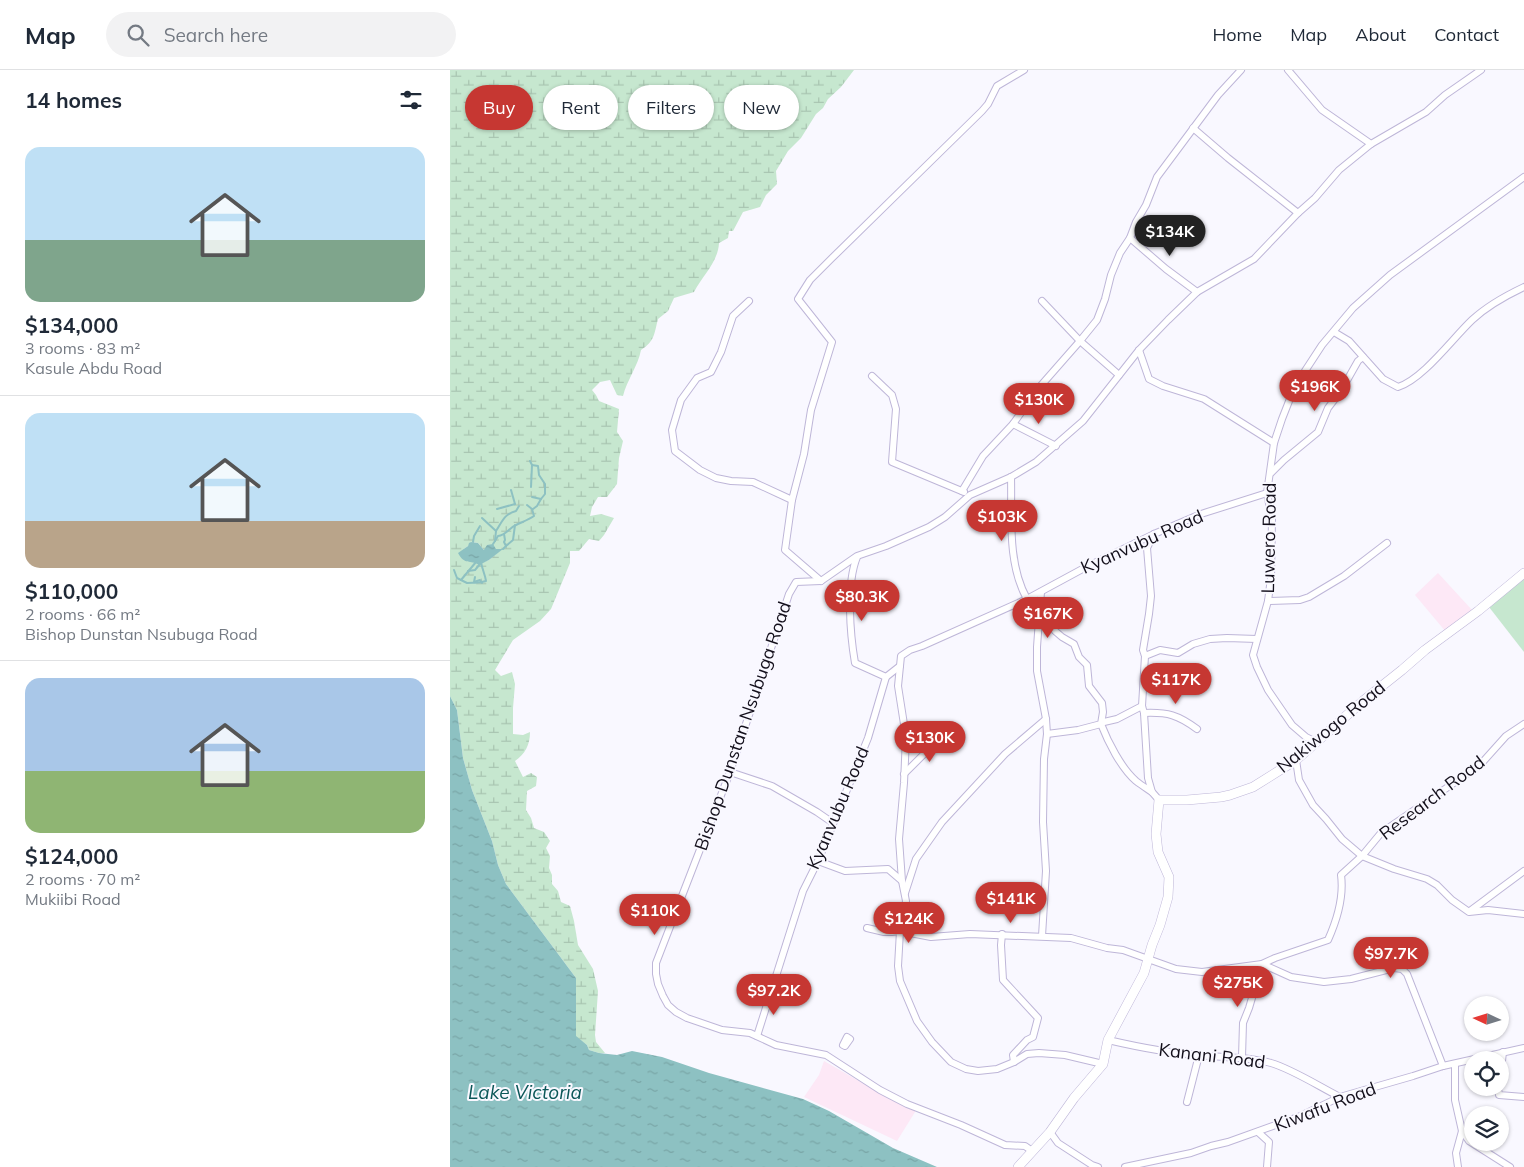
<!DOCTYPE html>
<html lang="en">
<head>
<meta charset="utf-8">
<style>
  :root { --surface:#fff; --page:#f2f2f3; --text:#1f2937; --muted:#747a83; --line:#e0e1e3; --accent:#c63732 }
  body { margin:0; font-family:Mulish,sans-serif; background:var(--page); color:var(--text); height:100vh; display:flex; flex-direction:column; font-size:19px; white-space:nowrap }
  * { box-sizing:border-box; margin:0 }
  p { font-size:16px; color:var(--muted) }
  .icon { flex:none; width:28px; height:28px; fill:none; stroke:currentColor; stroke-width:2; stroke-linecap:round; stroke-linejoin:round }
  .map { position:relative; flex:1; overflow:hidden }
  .side { display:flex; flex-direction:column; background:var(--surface); width:450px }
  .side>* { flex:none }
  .guide { position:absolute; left:15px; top:15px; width:475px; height:45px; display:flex; gap:10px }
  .needle { width:32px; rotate:274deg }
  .tools { position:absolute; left:1014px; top:926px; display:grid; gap:10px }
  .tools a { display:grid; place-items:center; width:45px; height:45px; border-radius:50%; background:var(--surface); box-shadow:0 1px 4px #0004; font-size:25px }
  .price { position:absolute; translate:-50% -42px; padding:0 11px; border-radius:18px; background:var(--accent); color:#fff; font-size:16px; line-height:32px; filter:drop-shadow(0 1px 2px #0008) }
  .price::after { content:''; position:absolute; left:50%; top:30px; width:15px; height:11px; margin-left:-8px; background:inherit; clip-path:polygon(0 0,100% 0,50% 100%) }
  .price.on { background:#222; color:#fff }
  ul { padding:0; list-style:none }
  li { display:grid; align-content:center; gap:10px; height:265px; padding:0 25px }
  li+li { border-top:1px solid var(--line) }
  li span { display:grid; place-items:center; height:155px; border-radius:15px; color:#555 }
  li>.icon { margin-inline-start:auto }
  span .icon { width:90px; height:90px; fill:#fffc; stroke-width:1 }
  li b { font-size:21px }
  h2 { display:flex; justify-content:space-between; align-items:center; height:60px; padding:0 25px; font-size:21px }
  .tag { padding:0 18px; border-radius:22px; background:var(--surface); box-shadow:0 1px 4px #0004; font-size:18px; line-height:45px }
  .tag.on { background:var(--accent); color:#fff }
  header { display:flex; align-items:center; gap:30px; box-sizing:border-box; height:70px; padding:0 25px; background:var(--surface); border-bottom:1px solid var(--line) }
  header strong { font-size:24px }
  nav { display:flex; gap:28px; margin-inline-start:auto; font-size:18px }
  .search { width:350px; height:45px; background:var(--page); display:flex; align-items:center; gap:12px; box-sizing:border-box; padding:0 18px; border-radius:28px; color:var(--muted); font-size:19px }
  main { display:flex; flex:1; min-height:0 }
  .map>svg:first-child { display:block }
  .commercial { fill:#fde8f6 }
  .grass { fill:#c6e7cf }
  .wetland { fill:url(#wetland-marsh); fill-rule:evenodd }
  .water { fill:url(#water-ripples) }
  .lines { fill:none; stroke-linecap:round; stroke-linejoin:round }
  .stream { stroke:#8dc1c2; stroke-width:2 }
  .street-casing { stroke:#beb6d8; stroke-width:8 }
  .secondary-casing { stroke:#beb6d8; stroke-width:10 }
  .street { stroke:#fff; stroke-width:6 }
  .secondary { stroke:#fff; stroke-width:9 }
  .labels { text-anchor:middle; stroke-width:4; stroke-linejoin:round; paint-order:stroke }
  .street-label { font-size:18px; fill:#130f1b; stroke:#f9f8ff }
  .water-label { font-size:19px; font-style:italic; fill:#0c5759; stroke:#f9f8ff }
</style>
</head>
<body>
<header>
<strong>Map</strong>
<div class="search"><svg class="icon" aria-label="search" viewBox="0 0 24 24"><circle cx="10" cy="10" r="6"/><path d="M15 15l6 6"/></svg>Search here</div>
<nav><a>Home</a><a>Map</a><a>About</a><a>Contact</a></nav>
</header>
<main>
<section class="side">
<h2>14 homes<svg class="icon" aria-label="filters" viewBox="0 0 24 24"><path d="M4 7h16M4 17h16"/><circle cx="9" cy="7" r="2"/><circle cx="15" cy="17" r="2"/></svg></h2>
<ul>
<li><span style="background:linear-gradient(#bfe0f5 60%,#7fa58c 0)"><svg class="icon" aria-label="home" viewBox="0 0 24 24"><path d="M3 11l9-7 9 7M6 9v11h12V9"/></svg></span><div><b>$134,000</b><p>3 rooms · 83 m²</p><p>Kasule Abdu Road</p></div></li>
<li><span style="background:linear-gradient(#bfe0f5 70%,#b9a48a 0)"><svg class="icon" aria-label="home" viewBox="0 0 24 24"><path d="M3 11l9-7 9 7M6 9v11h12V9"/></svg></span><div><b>$110,000</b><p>2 rooms · 66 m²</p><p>Bishop Dunstan Nsubuga Road</p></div></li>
<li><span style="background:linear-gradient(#a9c7e8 60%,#8fb573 0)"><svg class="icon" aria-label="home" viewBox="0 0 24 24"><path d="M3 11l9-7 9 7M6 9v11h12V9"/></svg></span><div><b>$124,000</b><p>2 rooms · 70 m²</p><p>Mukiibi Road</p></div></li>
</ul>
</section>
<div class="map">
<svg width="1074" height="1097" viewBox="0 0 1074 1097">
  <defs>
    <pattern id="wetland-marsh" width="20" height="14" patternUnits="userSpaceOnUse" patternTransform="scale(1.25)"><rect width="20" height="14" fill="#c6e7cf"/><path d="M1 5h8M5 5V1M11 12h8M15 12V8" fill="none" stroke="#a9c5b1"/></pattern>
    <pattern id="water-ripples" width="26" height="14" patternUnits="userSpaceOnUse" patternTransform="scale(1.25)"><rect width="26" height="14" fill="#8dc1c2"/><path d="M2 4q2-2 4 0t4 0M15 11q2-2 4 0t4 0" fill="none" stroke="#79a5a6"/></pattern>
  </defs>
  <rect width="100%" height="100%" fill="#f9f8ff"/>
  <g class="commercial">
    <path d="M 988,503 L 1022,540 L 996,562 L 965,525 Z"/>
    <path d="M 374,991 L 449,1034 L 465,1038 L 465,1042 L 447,1071 L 354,1027 L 369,1005 Z"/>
  </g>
  <path class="grass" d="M 1074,506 L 1074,582 L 1039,537 Z"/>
  <path class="wetland" d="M 0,0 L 404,0 L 391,17 L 378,29 L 373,38 L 366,44 L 351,68 L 338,81 L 326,101 L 327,114 L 316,125 L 310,137 L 293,142 L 283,161 L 279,161 L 278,168 L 269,173 C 268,192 253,205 244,222 L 224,228 L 218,241 L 208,249 C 204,264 205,271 191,280 C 188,296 177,310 173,326 L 167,325 L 160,310 L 150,312 L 142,320 L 146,325 L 149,331 L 169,339 L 167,362 L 173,371 L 169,388 L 167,414 L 157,427 L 148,427 L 142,437 L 140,446 L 151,444 L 164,448 L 154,465 L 149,471 L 139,469 L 129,481 L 120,481 L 120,493 L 101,539 L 90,551 L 63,570 L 45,600 L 51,606 L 62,602 L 65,614 L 63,638 L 63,664 L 73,665 L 80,662 C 80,675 75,684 65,691 L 73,707 L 81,703 L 87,707 L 86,716 L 77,721 L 76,740 L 81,748 L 84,758 L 94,762 L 100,771 L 96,778 L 100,786 L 99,798 L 102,805 L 102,814 L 108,821 L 111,832 L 120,836 L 124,851 L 128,875 L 143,899 L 148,921 L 145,965 L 146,972 L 155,983 L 149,983 L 139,980 L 137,975 L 126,967 L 126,908 L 56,814 L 48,795 L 42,771 L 22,720 L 13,688 L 7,640 L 0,626 ZM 21,472 L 28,473 L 34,480 L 52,479 L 39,490 L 34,492 L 14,479 L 18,476 Z"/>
  <g class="water">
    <path d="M 21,472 L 28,473 L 34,480 L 37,475 L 43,474 L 46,479 L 53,479 L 39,490 L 29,495 C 20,489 15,496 8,483 L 18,476 L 19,473 Z"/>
    <path d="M 0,626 L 7,640 L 13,688 L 22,720 L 42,771 L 48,795 L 56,814 L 126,908 L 126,966 L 137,975 L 139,980 L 149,983 L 167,985 L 182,981 L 212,987 L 259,1003 L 353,1029 L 379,1041 L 443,1078 L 487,1097 L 0,1097 Z"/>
  </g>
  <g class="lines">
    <g class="stream">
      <path d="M 80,391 L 82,395 L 81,417"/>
      <path d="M 61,420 L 65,434"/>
      <path d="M 82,427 L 91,429 L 95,424 L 95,414 L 89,405 L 88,396 L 82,395"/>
      <path d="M 47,439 L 65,434"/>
      <path d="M 83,439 L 87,436 L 91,429"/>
      <path d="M 32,448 L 46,461 L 45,471 L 43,474"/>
      <path d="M 46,461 C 52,452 54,444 66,441 L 69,436"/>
      <path d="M 45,471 L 48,466 C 56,465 59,458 66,455 C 72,452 78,450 84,446 L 82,439 L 77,435"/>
      <path d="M 23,472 L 24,466 L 30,456"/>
      <path d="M 56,476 L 63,470 L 65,455"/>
      <path d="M 53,479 L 56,476 L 54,472 L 55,470 L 54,464"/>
      <path d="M 4,500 L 7,508 L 11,510 L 26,492"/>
      <path d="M 18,501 L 25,500 L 30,494"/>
      <path d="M 25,507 L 24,512 L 30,510 L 32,513"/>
      <path d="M 11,510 L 17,513 C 25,512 27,514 36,511 C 35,504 32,499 31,492"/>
    </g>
    <defs>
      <g id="street">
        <path d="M 838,0 L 872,40 L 921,74"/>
        <path d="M 743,58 L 778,88 L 848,143"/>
        <path d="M 680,168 L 716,199 L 747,222"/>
        <path d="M 299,231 L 283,246 L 271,282 L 261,302 L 247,308 L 231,330 L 222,360 L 225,381 L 250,400 L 266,408 L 281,411 L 303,412 L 342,430"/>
        <path d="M 592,231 L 630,271 L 669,305"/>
        <path d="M 884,262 L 899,271 L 933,309 L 948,317 C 973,309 1002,269 1022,250 C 1037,236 1055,226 1074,217"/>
        <path d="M 689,280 L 699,309 L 713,316 L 754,329 L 824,373"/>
        <path d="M 422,306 L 442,325 L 446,339 L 442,392 L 514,422"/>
        <path d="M 563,354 L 606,376"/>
        <path d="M 821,403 L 834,390 L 868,362 L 878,338 L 891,321 L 908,291 L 913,287"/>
        <path d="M 561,407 C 562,446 557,493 577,529"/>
        <path d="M 512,421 L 533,386 L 563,354 L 587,320 L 630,271 L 647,250 L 655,229 L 661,205 L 670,183 L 680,168 L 686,152 L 696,135 L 707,107 L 768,25 L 791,0"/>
        <path d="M 704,464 L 697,478 L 701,526 L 699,544 L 693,580 L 695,586 L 692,636 L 694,643 L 698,708 L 702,722 L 709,730"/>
        <path d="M 407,487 C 396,514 400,564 405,593 L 436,607"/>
        <path d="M 371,511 L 335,480 L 342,430 L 354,384 L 361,340 L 382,272 L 348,229 L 360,210 L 382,188 L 532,41 L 538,34 L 547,16 L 574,0"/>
        <path d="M 591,522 L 587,577 L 587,601 L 596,649 L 597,664 L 594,689 L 593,752 L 596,801 L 592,866"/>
        <path d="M 818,531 L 850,530 L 859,527 L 894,506 L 937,473"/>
        <path d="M 589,535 L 597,544 L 605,561 L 612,567 L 624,574 L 629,587 L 637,595 L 639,616 L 652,633 L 653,642 L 651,654 L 628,660 L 597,664"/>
        <path d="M 695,586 L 710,580 L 728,583 L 743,574 L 760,569 L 777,568 L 807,569"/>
        <path d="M 450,596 L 448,616 L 456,667 L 454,713 L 449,769 L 452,811 L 456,831 L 450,861 L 448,896 L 450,911 L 467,951 L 482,972 L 501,992 L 516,999 L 528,1001 L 547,999 L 564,992 L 577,984 L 589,983 L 615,985 L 653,994"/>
        <path d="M 692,636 L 667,649 L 654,652 L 651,654 C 658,672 671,698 686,711 C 691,715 696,718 702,722"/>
        <path d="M 694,643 C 718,642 728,645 747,659"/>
        <path d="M 866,672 L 856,667 L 842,655 L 818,620 L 807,597 L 803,585 L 818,531 L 821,508 L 822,449 L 817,423 L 824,373 L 832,349 L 843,321 L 855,301 L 872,275 L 903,238 L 940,205 L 1074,107"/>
        <path d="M 846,690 L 849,710 L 863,735 L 876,749 L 892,769 L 912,786 L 944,799 L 977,809 L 987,815 L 1002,830 L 1019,842 L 1038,840 L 1074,844"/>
        <path d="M 280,702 L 322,716 L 367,742 L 383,753"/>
        <path d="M 454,704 L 484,674 L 498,669"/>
        <path d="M 368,791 L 395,801 L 438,799 L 452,811"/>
        <path d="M 455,823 L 466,789 L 492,752 L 555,684 L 596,649"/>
        <path d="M 1020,841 L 1074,801"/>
        <path d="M 417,858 L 434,862 L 442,862 L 450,861 L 481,867 L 520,864 L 621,868 L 657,878 L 673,880 L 726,899 L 752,902 L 812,894 L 825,888 L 878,870 C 887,850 894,827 891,805 L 912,786 L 931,763 L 1030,695 L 1056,666 L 1074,654"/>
        <path d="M 552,864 L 551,875 L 553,910 L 588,948 L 583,967 L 577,970 L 563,985 L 564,992"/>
        <path d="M 307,966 L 353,821 L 368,791 L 418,668 L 436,607 L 450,596 L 451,586 L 460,580 L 472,576 L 577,529 L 638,496 L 704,464 L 751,444 L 817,423"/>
        <path d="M 397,967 L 400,969 L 395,976 L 393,975 Z"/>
        <path d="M 658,970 C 688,977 718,983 749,985 C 773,988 797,986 821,993 C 842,999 870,1017 890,1027"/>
        <path d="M 792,987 L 793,953 L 799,938 L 812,894 L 841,907 L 874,912 L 901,909 L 944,898 L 952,899 L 957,904 L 993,996"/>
        <path d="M 1005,994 L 1005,1030 L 1012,1061 L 1019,1071 L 1060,1097"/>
        <path d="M 1050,1009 L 1053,982"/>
        <path d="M 1048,1018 L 1049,1025 L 1074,1027"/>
        <path d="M 737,1032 L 749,985"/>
        <path d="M 600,1062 L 608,1073 L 642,1095 L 648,1097"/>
        <path d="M 808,1062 L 819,1072 L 817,1097"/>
        <path d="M 582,1081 L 575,1076 L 555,1075 L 511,1055 L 457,1034 L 430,1020 L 376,985 L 326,975 L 300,963 L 272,960 L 237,948 L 226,942 L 218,935 L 213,926 L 208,914 L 206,904 L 206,893 L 280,702 L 339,524 L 346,512 L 371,511 L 407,486 L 436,476 L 479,457 L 495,447 L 520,425 L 561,407 L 586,392 L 633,351 L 689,280 L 718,250 L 747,222 L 804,189 L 848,143 L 865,128 L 889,100 L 921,74 L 976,42 L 995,25 L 1031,0"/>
        <path d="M 675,1097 L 741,1083 L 761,1076 L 778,1072 L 848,1047 L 890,1027 L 963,1006 L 993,996 L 1074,978"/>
        <path d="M 1008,1097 L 1006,1083 L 1012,1061"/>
      </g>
      <path id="secondary" d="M 568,1097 L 600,1062 L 624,1028 L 653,994 L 658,970 L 694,903 L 702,875 L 710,855 L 718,827 L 719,807 L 708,782 L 706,764 L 709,730 L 737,730 L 771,727 L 780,725 L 803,717 L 846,690 L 913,631 L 952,600 L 975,580 L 1028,541 L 1074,503"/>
    </defs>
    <use href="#street" class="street-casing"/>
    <use href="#secondary" class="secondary-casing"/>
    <use href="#street" class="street"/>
    <use href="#secondary" class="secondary"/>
  </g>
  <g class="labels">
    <g class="street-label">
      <text transform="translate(819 468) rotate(-89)" y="6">Luwero Road</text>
      <text transform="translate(692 472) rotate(-24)" y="6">Kyanvubu Road</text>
      <text transform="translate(293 656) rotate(-71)" y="6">Bishop Dunstan Nsubuga Road</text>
      <text transform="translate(881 657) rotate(-39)" y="6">Nakiwogo Road</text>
      <text transform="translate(982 728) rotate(-37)" y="6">Research Road</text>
      <text transform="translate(388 738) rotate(-67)" y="6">Kyanvubu Road</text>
      <text transform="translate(762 986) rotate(7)" y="6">Kanani Road</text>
      <text transform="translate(875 1037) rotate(-21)" y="6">Kiwafu Road</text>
    </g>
    <g class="water-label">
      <text x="75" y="1029">Lake Victoria</text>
    </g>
  </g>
</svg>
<div class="tools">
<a><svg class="needle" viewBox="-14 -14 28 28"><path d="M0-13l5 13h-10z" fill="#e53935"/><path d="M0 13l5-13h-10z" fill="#747a83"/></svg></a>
<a><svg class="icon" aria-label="locate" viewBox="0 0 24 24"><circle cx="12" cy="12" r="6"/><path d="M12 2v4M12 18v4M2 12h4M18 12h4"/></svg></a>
<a><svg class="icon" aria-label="layers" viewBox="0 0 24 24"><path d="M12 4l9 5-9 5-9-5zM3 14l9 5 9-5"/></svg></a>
</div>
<b class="price on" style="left:720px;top:187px">$134K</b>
<b class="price" style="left:865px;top:342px">$196K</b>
<b class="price" style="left:589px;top:355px">$130K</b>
<b class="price" style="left:552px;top:472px">$103K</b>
<b class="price" style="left:412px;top:552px">$80.3K</b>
<b class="price" style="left:598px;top:569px">$167K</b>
<b class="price" style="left:726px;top:635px">$117K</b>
<b class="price" style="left:480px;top:693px">$130K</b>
<b class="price" style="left:561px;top:854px">$141K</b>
<b class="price" style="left:205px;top:866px">$110K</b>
<b class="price" style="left:459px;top:874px">$124K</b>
<b class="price" style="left:941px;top:909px">$97.7K</b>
<b class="price" style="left:788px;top:938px">$275K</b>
<b class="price" style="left:324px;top:946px">$97.2K</b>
<div class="guide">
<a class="tag on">Buy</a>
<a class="tag">Rent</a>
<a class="tag">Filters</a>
<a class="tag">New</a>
</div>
</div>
</main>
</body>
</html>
